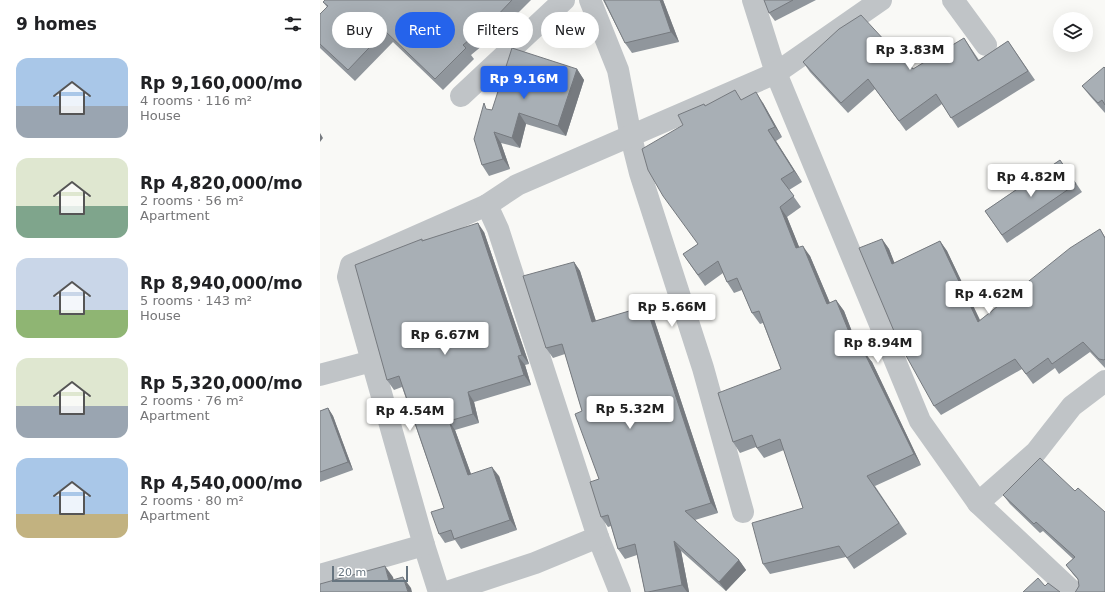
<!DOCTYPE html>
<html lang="en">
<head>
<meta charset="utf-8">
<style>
  :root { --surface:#fff; --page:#f6f6f6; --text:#202124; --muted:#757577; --accent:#2563eb }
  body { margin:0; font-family:"DejaVu Sans",sans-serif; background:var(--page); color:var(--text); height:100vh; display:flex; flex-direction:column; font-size:15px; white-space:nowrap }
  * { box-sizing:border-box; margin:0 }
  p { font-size:13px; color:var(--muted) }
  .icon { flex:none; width:22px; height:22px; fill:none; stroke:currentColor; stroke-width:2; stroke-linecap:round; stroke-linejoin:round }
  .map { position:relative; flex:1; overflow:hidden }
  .details { display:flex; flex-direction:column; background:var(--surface); width:320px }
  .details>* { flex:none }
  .hud { position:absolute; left:12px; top:12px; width:380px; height:36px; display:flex; gap:8px }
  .controls { position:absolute; left:733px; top:12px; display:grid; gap:8px }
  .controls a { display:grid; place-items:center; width:40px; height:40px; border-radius:50%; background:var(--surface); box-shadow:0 4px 16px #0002; font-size:20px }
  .scale { position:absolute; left:12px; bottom:10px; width:76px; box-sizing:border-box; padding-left:4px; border:2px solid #66747f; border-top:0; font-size:11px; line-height:14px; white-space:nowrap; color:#66747f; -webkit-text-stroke:3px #fff; paint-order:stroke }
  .price { position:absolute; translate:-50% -34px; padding:0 9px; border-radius:4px; background:#fff; color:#222; font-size:13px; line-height:26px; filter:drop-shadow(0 1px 2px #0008) }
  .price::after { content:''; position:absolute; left:50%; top:24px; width:12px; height:9px; margin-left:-6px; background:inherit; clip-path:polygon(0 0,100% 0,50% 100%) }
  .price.active { background:var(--accent); color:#fff }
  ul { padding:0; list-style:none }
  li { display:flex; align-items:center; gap:12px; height:100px; padding:0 16px }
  li span { display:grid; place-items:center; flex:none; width:112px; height:80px; border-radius:12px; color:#555 }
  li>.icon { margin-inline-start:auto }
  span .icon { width:48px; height:48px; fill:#fffc; stroke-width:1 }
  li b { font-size:17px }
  h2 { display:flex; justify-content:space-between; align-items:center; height:48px; padding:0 16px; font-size:17px }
  .chip { padding:0 14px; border-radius:18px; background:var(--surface); box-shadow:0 4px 16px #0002; font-size:14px; line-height:36px }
  .chip.active { background:var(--accent); color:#fff }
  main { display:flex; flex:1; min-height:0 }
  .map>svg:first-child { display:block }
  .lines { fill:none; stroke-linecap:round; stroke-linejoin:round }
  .minor { stroke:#c0c4c7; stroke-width:22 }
  .wall { fill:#90969c }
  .shaded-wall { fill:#767a7f }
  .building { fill:#a8afb5; stroke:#767a7f }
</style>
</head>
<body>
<main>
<section class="details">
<h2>9 homes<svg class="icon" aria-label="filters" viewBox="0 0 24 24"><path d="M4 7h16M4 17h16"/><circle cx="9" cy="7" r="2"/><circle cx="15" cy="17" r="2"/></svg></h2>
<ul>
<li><span style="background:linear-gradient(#a9c7e8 60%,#9aa5b1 0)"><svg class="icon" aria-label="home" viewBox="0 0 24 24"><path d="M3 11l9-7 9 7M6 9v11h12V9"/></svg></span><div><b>Rp 9,160,000/mo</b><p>4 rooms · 116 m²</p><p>House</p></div></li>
<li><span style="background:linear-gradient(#dfe7d0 60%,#7fa58c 0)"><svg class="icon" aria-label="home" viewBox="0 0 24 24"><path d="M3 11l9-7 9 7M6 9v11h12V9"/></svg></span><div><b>Rp 4,820,000/mo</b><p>2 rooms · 56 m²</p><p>Apartment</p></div></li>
<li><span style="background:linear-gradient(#c9d6e8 65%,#8fb573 0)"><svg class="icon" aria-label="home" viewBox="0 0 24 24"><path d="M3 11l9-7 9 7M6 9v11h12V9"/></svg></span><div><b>Rp 8,940,000/mo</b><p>5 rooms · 143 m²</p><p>House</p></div></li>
<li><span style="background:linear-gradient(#dfe7d0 60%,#9aa5b1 0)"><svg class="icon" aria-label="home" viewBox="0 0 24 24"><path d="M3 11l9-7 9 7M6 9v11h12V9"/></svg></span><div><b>Rp 5,320,000/mo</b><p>2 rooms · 76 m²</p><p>Apartment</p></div></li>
<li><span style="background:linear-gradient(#a9c7e8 70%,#c2b280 0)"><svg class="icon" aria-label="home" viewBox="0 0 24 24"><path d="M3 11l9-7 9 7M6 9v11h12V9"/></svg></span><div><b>Rp 4,540,000/mo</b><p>2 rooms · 80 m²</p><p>Apartment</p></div></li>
</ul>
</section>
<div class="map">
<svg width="785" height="592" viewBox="0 0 785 592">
  <rect width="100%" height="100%" fill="#f9f9f6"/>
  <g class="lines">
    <g class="minor">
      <path d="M 270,0 L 298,70 L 311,137 L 320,173 L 383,368 L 423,512"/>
      <path d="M 433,0 L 456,73 L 600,421 L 658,503 L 753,592"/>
      <path d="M 633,0 L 666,45"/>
      <path d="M 141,96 L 244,0"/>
      <path d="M 52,361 L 28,277 L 31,265 L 167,205"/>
      <path d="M 0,375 L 52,361 L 104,545 L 119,592"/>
      <path d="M 658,503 L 716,452 L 752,406 L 785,381"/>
      <path d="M 278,537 L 300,592"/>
      <path d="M 0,575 L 104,545"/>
      <path d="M 127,592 L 215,563 L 278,537 L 178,229 L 167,205 L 197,185 L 456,73 L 561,0"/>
    </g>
  </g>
  <g class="wall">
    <path d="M 5,0 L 211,0 L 180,31 L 151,55 L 154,59 L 123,90 L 73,42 L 35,81 L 0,48 L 0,14 L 7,7 L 3,2 Z"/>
    <path d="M 283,0 L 343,0 L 359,42 L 312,53 L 305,43 Z"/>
    <path d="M 444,0 L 496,0 L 455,21 L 449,13 Z"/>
    <path d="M 644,38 L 659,60 L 688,41 L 715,80 L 638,128 L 622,104 L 586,131 L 555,89 L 528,113 L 490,72 L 483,62 L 579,56 L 593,69 Z"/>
    <path d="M 785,68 L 785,113 L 770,96 L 762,86 Z"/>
    <path d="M 257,69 L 264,80 L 246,136 L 206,124 L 200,148 L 181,143 L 190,169 L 169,176 L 162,165 L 169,110 L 172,110 Z"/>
    <path d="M 422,100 L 443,103 L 462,137 L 456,141 L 482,182 L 469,190 L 481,207 L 467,217 L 479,247 L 490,256 L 510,303 L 516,300 L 524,311 L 540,353 L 544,352 L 552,362 L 601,465 L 555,486 L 587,534 L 534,569 L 526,557 L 450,574 L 443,564 L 483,508 L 464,450 L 444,458 L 436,447 L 420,453 L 413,442 L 461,369 L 443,323 L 440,324 L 432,313 L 422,290 L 414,293 L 407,282 L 403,273 L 385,286 L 363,254 L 378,244 L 363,125 L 385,106 Z"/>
    <path d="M 740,160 L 762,192 L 687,243 L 665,211 Z"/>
    <path d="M 780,229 L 785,237 L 785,368 L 770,352 L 739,374 L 735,368 L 713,384 L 702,369 L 621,415 L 614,406 L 562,239 L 569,249 L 574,263 L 620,241 L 627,251 L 660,320 Z"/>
    <path d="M 164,232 L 209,364 L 205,365 L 211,385 L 154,402 L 159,423 L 135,430 L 151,474 L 179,476 L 197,530 L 141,549 L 135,540 L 125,543 L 119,534 L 124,508 L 82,387 L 74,390 L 67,380 L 103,240 Z"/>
    <path d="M 254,262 L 260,271 L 276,321 L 326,306 L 333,316 L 398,513 L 375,520 L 419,560 L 426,570 L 406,591 L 361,551 L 369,592 L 325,592 L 317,555 L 305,559 L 298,549 L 291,526 L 288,527 L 281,517 L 279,479 L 262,411 L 245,354 L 233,358 L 226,348 Z"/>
    <path d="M 8,408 L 13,416 L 33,470 L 0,482 L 0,411 Z"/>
    <path d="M 720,458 L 785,592 L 756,591 L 759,586 L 759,581 L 753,574 L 746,565 L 753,559 L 723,531 L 720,533 L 690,504 L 683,495 Z"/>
  </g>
  <g class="shaded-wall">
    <path d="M 340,0 L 343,0 L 359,42 L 351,32 Z"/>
    <path d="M 257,69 L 264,80 L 246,136 L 238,126 Z"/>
    <path d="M 436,92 L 443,103 L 462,137 L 455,127 Z"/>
    <path d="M 199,113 L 206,124 L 200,148 L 192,138 Z"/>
    <path d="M 448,130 L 456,141 L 482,182 L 474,171 Z"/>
    <path d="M 174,132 L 181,143 L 190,169 L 183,159 Z"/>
    <path d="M 0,133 L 3,138 L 0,142 Z"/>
    <path d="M 460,207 L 467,217 L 484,259 L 476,248 Z"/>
    <path d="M 158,223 L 164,232 L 209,364 L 202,355 Z"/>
    <path d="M 562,239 L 569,249 L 579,274 L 572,264 Z"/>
    <path d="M 620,241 L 627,251 L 665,331 L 658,322 Z"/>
    <path d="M 483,246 L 490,256 L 515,315 L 507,304 Z"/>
    <path d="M 254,262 L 260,271 L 279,331 L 272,322 Z"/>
    <path d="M 516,300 L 524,311 L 545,365 L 538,354 Z"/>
    <path d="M 326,306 L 333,316 L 398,513 L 391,503 Z"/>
    <path d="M 544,352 L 552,362 L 601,465 L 594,454 Z"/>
    <path d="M 198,356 L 205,365 L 211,385 L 204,375 Z"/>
    <path d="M 148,392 L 154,402 L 159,423 L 153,414 Z"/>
    <path d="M 8,408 L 13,416 L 33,470 L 28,462 Z"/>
    <path d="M 129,421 L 135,430 L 155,485 L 148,475 Z"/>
    <path d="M 172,467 L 179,476 L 197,530 L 190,520 Z"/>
    <path d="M 354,541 L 361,551 L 369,592 L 367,592 L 362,585 Z"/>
    <path d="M 419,560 L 426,570 L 406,591 L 399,582 Z"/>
    <path d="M 65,566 L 73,577 L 77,592 L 69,581 Z"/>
    <path d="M 83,577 L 91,588 L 92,592 L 88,592 Z"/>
  </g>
  <g class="building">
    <path d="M 5,0 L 192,0 L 173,20 L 143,45 L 146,48 L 115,79 L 65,31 L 28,70 L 0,44 L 0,14 L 8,6 L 3,2 Z"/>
    <path d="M 284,0 L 340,0 L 351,32 L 305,43 Z"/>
    <path d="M 444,0 L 473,0 L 449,13 Z"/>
    <path d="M 541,15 L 579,56 L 582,54 L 593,69 L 644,38 L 658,61 L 688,41 L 708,71 L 631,118 L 616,94 L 579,121 L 548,79 L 521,103 L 483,62 L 519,29 Z"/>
    <path d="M 192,48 L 257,69 L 238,126 L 199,113 L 192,138 L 174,132 L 183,159 L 162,165 L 154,139 L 164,103 L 166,109 L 172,110 Z"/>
    <path d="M 784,67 L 785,68 L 785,105 L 782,100 L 778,103 L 762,86 Z"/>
    <path d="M 415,90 L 421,100 L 436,92 L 455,127 L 448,130 L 474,171 L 461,179 L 474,196 L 460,207 L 476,248 L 483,246 L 507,304 L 516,300 L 538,354 L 544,352 L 594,454 L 547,476 L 579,523 L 527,558 L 519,546 L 443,564 L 432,523 L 483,508 L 460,439 L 437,448 L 432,435 L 413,442 L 398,393 L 461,369 L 439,311 L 432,313 L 417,278 L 407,282 L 398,261 L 378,275 L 363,254 L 378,244 L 343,196 L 328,170 L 322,149 L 363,125 L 358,115 L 384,104 L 385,106 Z"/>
    <path d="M 740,160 L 756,184 L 682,235 L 665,211 Z"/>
    <path d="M 158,223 L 202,355 L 198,356 L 204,375 L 148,392 L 153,414 L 129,421 L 148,475 L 172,467 L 190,520 L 134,539 L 131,530 L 119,534 L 111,512 L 124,508 L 79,376 L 67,380 L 35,265 L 102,239 L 102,241 Z"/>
    <path d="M 780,229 L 785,238 L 785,359 L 784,360 L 779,359 L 763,342 L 732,364 L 728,358 L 706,374 L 695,359 L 614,406 L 579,343 L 539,248 L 562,239 L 572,264 L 620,241 L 658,322 L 750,248 Z"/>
    <path d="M 254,262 L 272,322 L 326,306 L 391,503 L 365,511 L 419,560 L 399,582 L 354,541 L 362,585 L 328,592 L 325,592 L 315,544 L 298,549 L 288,515 L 281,517 L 270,482 L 279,479 L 255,414 L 262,411 L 242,344 L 226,348 L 203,276 Z"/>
    <path d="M 8,408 L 28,462 L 0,472 L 0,411 Z"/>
    <path d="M 720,458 L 755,491 L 758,488 L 785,512 L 785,592 L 755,592 L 756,591 L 759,586 L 758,579 L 746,565 L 755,557 L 716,522 L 714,524 L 683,495 Z"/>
    <path d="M 65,566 L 69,581 L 83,577 L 88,592 L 0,592 L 0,584 Z"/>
    <path d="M 718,578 L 725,586 L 728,583 L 740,592 L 703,592 Z"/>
  </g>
</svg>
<div class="controls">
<a><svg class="icon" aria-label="layers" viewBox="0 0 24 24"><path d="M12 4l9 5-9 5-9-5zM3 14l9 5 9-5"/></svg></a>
</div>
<div class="scale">20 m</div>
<b class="price" style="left:590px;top:71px">Rp 3.83M</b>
<b class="price active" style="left:204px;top:100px">Rp 9.16M</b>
<b class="price" style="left:711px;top:198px">Rp 4.82M</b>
<b class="price" style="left:669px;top:315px">Rp 4.62M</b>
<b class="price" style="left:352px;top:328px">Rp 5.66M</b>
<b class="price" style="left:125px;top:356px">Rp 6.67M</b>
<b class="price" style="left:558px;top:364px">Rp 8.94M</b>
<b class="price" style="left:310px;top:430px">Rp 5.32M</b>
<b class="price" style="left:90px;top:432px">Rp 4.54M</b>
<div class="hud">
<a class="chip">Buy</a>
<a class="chip active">Rent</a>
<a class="chip">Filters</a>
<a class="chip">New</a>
</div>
</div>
</main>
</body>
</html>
